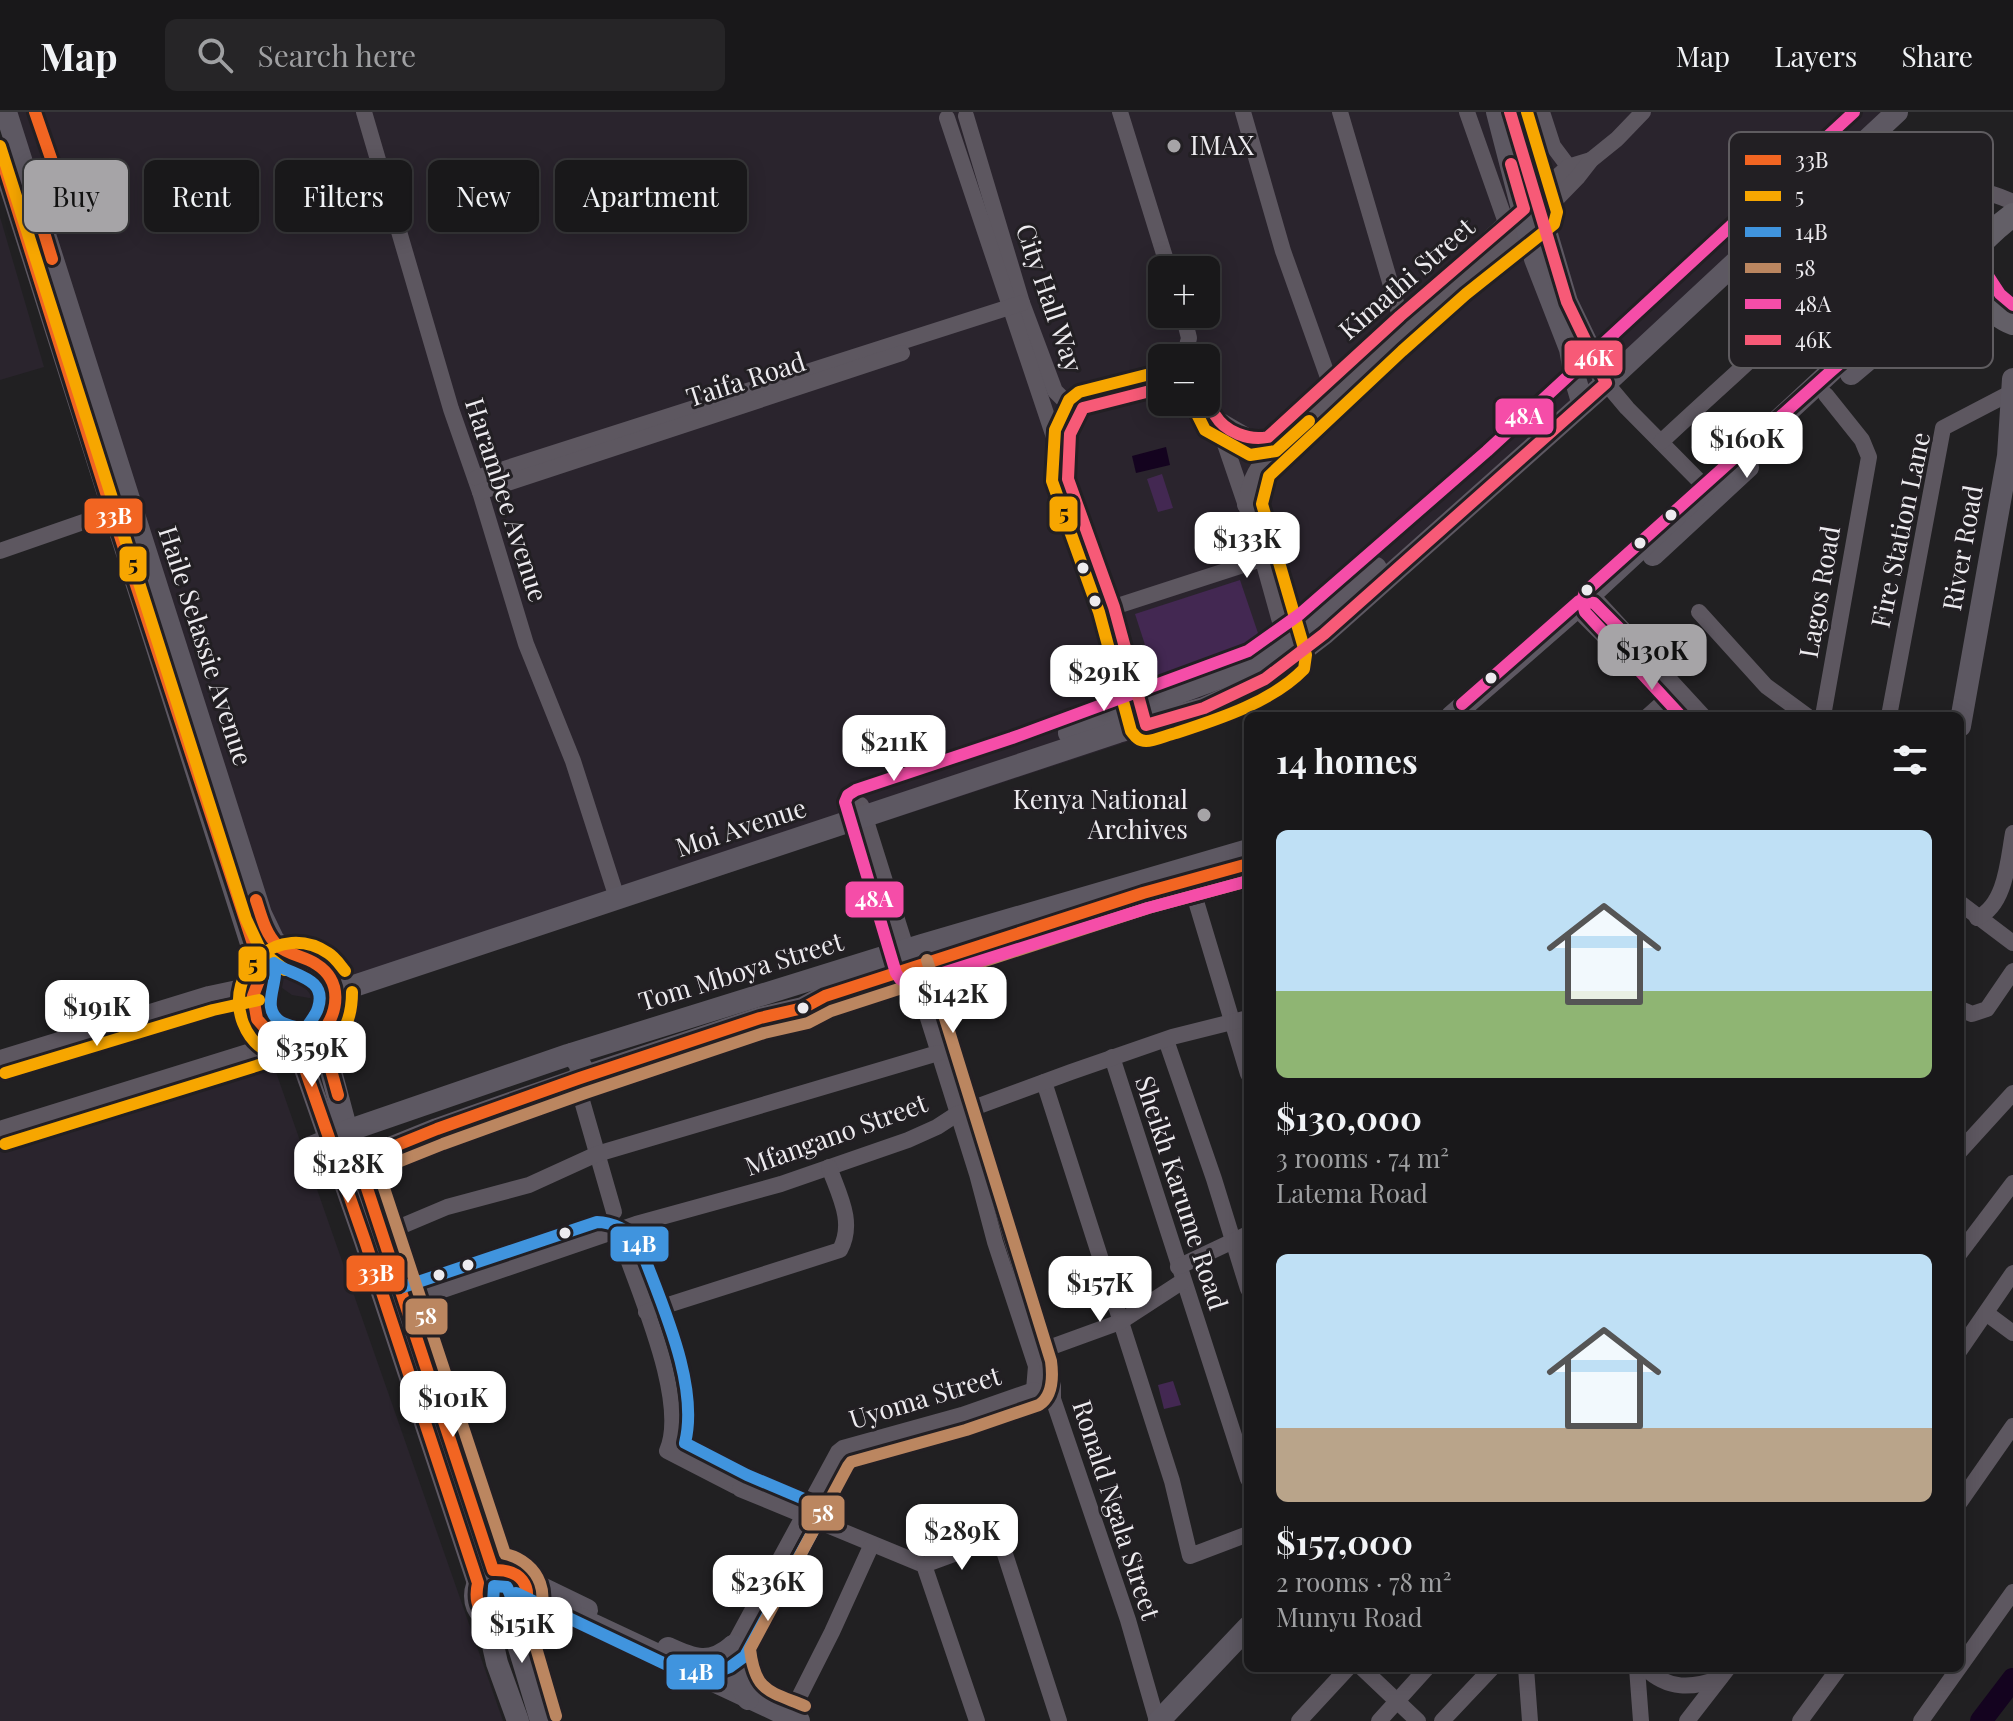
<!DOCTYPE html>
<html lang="en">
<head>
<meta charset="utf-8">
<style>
  :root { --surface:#19181a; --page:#262527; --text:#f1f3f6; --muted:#9fa0a2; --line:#373739; --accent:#a6a4a7 }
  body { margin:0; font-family:"Playfair Display",serif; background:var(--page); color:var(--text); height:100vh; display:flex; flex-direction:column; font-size:30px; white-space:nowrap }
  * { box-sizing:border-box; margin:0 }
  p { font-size:26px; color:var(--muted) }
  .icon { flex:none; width:44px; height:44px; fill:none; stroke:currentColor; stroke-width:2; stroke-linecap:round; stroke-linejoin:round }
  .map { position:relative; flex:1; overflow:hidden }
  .side { position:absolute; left:1244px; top:600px; width:720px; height:960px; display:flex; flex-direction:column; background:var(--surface); border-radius:12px; box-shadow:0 4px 20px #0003,0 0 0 2px var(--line) }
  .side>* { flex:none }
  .guide { position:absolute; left:24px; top:48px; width:760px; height:72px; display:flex; gap:16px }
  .controls { position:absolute; left:1148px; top:144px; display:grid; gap:16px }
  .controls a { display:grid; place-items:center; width:72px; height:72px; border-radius:12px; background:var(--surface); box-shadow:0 4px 20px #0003,0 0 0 2px var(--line); font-size:40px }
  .price { position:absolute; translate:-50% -68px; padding:0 18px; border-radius:16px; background:#fff; color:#222; font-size:26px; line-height:52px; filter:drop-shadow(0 2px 4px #0008) }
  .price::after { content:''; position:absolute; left:50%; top:48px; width:24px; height:18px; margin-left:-12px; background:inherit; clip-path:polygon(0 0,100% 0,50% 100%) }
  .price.current { background:var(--accent); color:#111 }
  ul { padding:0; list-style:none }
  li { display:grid; align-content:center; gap:16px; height:424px; padding:0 32px }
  li span { display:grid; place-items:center; height:248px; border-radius:12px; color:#555 }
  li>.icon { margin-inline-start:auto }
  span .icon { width:144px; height:144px; fill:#fffc; stroke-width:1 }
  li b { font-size:34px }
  h2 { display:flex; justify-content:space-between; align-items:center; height:96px; padding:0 32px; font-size:34px }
  .chip { padding:0 28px; border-radius:12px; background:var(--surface); box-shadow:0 4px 20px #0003,0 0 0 2px var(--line); font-size:28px; line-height:72px }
  .chip.current { background:var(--accent); color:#111 }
  header { display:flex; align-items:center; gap:48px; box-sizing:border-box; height:112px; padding:0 40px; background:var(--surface); border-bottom:2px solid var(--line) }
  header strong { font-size:38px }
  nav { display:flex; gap:44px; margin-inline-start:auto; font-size:28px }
  .search { width:560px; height:72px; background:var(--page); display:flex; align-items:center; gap:20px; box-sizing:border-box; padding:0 28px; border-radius:12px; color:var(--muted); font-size:30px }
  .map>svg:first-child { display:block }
  .built { fill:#2a242d; fill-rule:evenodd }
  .green { fill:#432852 }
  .water { fill:#14031f }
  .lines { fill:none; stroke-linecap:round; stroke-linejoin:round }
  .river { stroke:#14031f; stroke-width:22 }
  .minor { stroke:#5d5760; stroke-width:16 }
  .major { stroke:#5d5862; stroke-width:22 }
  .highway { stroke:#635f67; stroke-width:24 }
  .bus-1-casing { stroke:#221f23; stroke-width:18 }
  .bus-2-casing { stroke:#221f23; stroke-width:18 }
  .bus-3-casing { stroke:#221f23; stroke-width:18 }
  .bus-4-casing { stroke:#221f23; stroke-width:18 }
  .bus-5-casing { stroke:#221f23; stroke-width:18 }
  .bus-6-casing { stroke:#221f23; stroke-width:18 }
  .bus-1 { stroke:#f26522; stroke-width:12 }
  .bus-2 { stroke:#f7a600; stroke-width:12 }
  .bus-3 { stroke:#4094de; stroke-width:12 }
  .bus-4 { stroke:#bb8660; stroke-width:12 }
  .bus-5 { stroke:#f54da8; stroke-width:12 }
  .bus-6 { stroke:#f75a77; stroke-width:12 }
  .poi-dot { fill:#a6a4a7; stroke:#221f23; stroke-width:3 }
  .bus-dot { fill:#edebef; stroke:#221f23; stroke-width:3 }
  .labels { text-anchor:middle; stroke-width:6; stroke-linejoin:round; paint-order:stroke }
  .poi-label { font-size:26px; fill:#edebef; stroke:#221f23; text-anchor:start }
  .street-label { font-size:26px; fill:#edebef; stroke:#221f23 }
  .key { fill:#221f23; stroke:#5f5c60; stroke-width:2 }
  .key-label { font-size:22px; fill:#edebef }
  .line-badge { stroke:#221f23; stroke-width:3 }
  .badge-label { font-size:22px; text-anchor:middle; font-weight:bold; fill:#fff }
  .pale-badge-label { font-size:22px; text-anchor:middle; font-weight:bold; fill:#111 }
</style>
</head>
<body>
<header>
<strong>Map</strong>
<div class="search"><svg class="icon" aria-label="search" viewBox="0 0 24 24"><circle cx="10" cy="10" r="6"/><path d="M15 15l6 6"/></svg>Search here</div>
<nav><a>Map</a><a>Layers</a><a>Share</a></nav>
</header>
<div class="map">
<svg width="2013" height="1609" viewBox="0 0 2013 1609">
  <rect width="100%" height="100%" fill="#212022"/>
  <g class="built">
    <path d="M 0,0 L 1905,0 L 1404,458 L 1197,607 L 486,840 L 315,887 L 292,883 L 271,868 L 236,770 ZM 1162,158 L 1206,158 L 1206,202 L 1162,202 ZM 1162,246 L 1206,246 L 1206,290 L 1162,290 Z"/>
    <path d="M 0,105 L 44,255 L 0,268 Z"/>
    <path d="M 270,943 L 503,1609 L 0,1609 L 0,1033 Z"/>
  </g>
  <g class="green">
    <path d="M 1162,362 L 1173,396 L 1158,400 L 1147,367 Z"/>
    <path d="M 1240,468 L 1261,530 L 1248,547 L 1159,576 L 1135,502 Z"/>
    <path d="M 1173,1269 L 1181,1293 L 1164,1297 L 1158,1273 Z"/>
  </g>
  <path class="water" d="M 1166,335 L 1170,353 L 1136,361 L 1132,344 Z"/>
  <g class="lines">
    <path class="river" d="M 1981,1609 L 2013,1567"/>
    <g class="minor">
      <path d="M 364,0 L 451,297 L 480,380 L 526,532 L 573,649 L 617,786"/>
      <path d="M 1120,0 L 1169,158"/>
      <path d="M 1243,0 L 1283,139 L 1329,268 L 1334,273"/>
      <path d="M 1340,0 L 1400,204"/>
      <path d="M 1467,0 L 1509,119"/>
      <path d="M 1542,0 L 1553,34 L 1574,62"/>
      <path d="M 966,4 L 1022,191 L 1055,279 L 1066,290 L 1083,296"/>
      <path d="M 947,6 L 1068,367 L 1114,495 L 1144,605"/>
      <path d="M 1183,202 L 1189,226 L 1184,246"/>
      <path d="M 1606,271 L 1627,296 L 1713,383"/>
      <path d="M 1206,285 L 1211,291 L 1256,423 L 1289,542"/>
      <path d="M 1083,296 L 1157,276 L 1162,272"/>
      <path d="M 1216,306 L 1252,327 L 1268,325 L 1568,55 L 1591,48"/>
      <path d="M 1661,330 C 1722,273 1785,218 1845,160 C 1866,139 1906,92 1930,81 C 1953,69 1991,80 2013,90"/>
      <path d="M 1068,357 L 1070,322 L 1083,296"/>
      <path d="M 476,366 L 1022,191"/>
      <path d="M 480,380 L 902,241"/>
      <path d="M 1245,393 C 1251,364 1256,356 1276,334 L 1456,170 L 1541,103 L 1577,66 L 1591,48 L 1617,27 L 1643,0"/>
      <path d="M 0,439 L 92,407"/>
      <path d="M 1598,490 L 1703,604"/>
      <path d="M 1114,495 L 1262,447"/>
      <path d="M 1576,496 L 1684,604"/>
      <path d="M 1699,500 L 1766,574 L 1807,604"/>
      <path d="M 1648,604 L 1667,587"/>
      <path d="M 1823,604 L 1869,345 L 1862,328 L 1826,283"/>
      <path d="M 1889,604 L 1943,316 L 2012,280"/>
      <path d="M 861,693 L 977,1062 L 995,1130 L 1036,1254 L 1034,1278"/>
      <path d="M 1186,756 L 1248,962"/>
      <path d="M 1960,791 L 2013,831"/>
      <path d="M 1977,806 C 2006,793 2008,748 2013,721"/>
      <path d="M 925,842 L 1016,1141 L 1053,1274 L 1053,1287 L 1128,1508 L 1157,1609"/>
      <path d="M 1960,897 L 1972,902 L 1987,897 L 2013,859"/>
      <path d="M 1166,928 L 1214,1067 L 1248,1177"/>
      <path d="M 1112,945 L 1248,1367"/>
      <path d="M 0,946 L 209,882 L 256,872"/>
      <path d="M 580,966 L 576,968 L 614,1100"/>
      <path d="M 1044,970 L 1172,1369 L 1190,1444 L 1248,1422"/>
      <path d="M 0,1017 L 283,929"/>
      <path d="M 1960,1039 L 2013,981"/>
      <path d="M 383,1122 L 447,1095 L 529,1073 L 597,1042 L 938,941"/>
      <path d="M 624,1136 C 641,1186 688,1291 667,1339 L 735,1374"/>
      <path d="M 1960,1141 L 2013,1071"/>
      <path d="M 1178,1155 L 1248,1122"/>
      <path d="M 405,1191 L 636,1112 L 781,1072 L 908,1028 L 937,1015 L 957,1002 L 1071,960 L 1172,925 L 1248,906"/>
      <path d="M 646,1200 L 840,1138 C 855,1110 839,1083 829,1055"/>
      <path d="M 1986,1201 L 2013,1221"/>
      <path d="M 1043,1238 L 1120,1210 L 1183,1169"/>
      <path d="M 1960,1238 L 2013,1161"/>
      <path d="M 740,1377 L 924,1453 L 977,1609"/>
      <path d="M 1960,1390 L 2013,1314"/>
      <path d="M 924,1453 L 981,1432 L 991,1432 L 1004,1439 L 1059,1609"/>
      <path d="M 733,1534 L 838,1340 L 843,1336 L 962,1303 L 1034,1278 L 1040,1281"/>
      <path d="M 1362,1556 L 1418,1609"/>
      <path d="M 1526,1556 L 1530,1609"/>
      <path d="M 1637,1556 L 1641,1609"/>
      <path d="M 1645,1556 C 1668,1578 1692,1577 1720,1566"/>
      <path d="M 789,1605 L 832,1520 L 872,1432"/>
      <path d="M 1299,1609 L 1348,1556"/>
      <path d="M 1379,1609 L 1427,1556"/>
      <path d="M 1442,1609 L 1492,1556"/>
      <path d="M 1687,1609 L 1728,1556"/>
      <path d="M 1800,1609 L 1839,1556"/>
      <path d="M 1921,1609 L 2013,1480"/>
    </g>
    <g class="major">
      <path d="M 6,0 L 261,802 L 274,829 L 295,846"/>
      <path d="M 1497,0 L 1535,147 L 1570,237 L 1575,266 L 1582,290"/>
      <path d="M 0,42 L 261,863"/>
      <path d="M 1527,55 L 1567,190 L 1606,271"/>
      <path d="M 1851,262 L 1947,181 L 1971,165"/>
      <path d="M 1653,443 L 1748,355"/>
      <path d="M 1452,604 L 1576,496 L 1911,185 L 1969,150"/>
      <path d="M 1960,614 L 2008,344 L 2013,267"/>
      <path d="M 1069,621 L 1255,553 L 1310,515 L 1376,456"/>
      <circle cx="295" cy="889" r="42"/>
      <path d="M 336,880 L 1118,620 L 1204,596 L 1234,583 L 1265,567 L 1324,522 L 1606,271 L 1897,0"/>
      <path d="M 321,922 L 347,1019 L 493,1458"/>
      <path d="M 296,931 L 365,1129 L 478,1471"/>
      <path d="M 572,942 L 581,954 L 580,966 L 760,906 L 803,896 L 825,884 L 1089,799"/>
      <path d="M 347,1019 L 568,943 L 922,833 L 1248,738"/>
      <path d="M 309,1036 L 330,1027"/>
      <path d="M 358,1049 L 437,1017 L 576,968"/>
      <circle cx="502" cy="1484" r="27"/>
      <path d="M 523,1467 L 587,1498"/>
      <path d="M 524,1500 L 547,1499 L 579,1506 L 799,1609"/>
      <path d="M 487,1507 L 497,1551 L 518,1609"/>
      <path d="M 511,1509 L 541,1609"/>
      <path d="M 733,1534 L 738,1568 L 748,1587"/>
      <path d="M 668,1536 C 694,1548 710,1554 733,1534"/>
      <path d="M 1159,1609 L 1248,1515"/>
    </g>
    <path class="highway" d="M 2013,103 C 2002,111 1973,135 1970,148 C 1964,172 1992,204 2013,211"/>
    <defs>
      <g id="bus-1">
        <path d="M 35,0 L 64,84 L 36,94 L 52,147"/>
        <path d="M 0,42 L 107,384 L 252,829 L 261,863 L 253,884 L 257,907 L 272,924 L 296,931 L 365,1129 L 478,1471 C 475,1484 476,1496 487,1505 C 522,1533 553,1456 493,1458 L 358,1049 L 437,1017 L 580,966 L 760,906 L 803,896 L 825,884 L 1143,781 L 1248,752"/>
        <path d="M 256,788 C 261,803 265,821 277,833 C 288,843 304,844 316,852 C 343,869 339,900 321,922 L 338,983"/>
      </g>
      <g id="bus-2">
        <path d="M 0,34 L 246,807 L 261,839 L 285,858"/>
        <path d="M 1158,260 L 1079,280 L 1069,288 L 1055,318 L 1052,369 L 1099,500 L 1131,619 C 1135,624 1138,629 1146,629 C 1155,629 1167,623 1176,621 C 1219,607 1272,590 1304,557 L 1306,543 L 1262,392 L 1269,364 L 1402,239 L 1466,182 L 1554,112 L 1557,100 L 1527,0"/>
        <path d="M 1192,292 L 1205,318 L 1250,343 L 1276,339 L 1309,309"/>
        <path d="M 345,859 C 340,853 335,845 328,841 C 280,809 223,858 243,911 C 250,929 264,941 283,945 C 302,949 320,945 334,931 C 348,917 352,899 352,880"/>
        <path d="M 5,961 L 213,898 L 259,888"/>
        <path d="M 5,1032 L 288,944"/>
      </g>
      <g id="bus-3">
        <path d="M 274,851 C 292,864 328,865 318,896 C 316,904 309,910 305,918 C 298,915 288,914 281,910 C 259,896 280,871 274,851 Z"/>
        <path d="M 400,1176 L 597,1110 C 611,1110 631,1119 639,1131 C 659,1187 700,1271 685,1331 L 747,1363 L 811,1390 L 818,1399 L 817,1412 L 745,1544 L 730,1555 L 715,1561 L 680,1559 L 516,1481"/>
        <path d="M 494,1474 L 507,1475 L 512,1487 L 503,1493 L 493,1491 Z"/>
      </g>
      <g id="bus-4">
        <path d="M 805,1594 C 769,1579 755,1580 750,1537 L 848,1354 L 851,1350 L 966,1318 L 1039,1293 C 1053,1284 1053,1264 1051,1249 L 927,848"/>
        <path d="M 556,1604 L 530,1515 C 555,1487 540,1450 505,1442 L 378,1058 L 443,1032 L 585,981 L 764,921 L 808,911 L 831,899 L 1148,796 L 1248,769"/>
      </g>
      <g id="bus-5">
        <path d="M 1462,592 L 1579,489 L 1594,491 L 1633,530"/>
        <path d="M 1681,604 L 1585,500 L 1582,489 L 1585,480 L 1830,260 L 1912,189 L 1962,152 L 1973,149 L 1981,153 L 2000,182 L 2013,193"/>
        <path d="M 1248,769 L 1148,796 L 908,872 L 900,867 L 896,861 L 845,690 L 848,683 L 856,678 L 1012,626 L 1248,539 L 1300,502 L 1487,339 L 1854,0"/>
      </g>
      <g id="bus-6">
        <path d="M 1162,276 L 1083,296 L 1070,322 L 1068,367 L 1114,495 L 1146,613 L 1204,596 L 1265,567 L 1324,522 L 1606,271 L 1567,190 L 1510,0"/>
        <path d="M 1206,285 C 1210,291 1211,297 1215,303 C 1225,320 1249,329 1268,325 L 1400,204 L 1524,97 L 1511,52"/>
      </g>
    </defs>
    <use href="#bus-1" class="bus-1-casing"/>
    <use href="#bus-2" class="bus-2-casing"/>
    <use href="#bus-3" class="bus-3-casing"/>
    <use href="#bus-4" class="bus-4-casing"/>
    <use href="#bus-5" class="bus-5-casing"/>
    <use href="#bus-6" class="bus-6-casing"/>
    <use href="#bus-1" class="bus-1"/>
    <use href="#bus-2" class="bus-2"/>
    <use href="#bus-3" class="bus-3"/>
    <use href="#bus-4" class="bus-4"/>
    <use href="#bus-5" class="bus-5"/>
    <use href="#bus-6" class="bus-6"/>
  </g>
  <g class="poi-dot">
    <circle cx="1174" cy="34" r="8"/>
    <circle cx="1204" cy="703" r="8"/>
  </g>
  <g class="bus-dot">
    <circle cx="1671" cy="403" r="7"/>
    <circle cx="1640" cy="431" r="7"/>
    <circle cx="1083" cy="456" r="7"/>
    <circle cx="1587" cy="478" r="7"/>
    <circle cx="1095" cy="489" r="7"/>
    <circle cx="1491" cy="566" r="7"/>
    <circle cx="803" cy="896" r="7"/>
    <circle cx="565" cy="1121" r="7"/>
    <circle cx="468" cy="1153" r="7"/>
    <circle cx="439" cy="1163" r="7"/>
  </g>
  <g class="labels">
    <g class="poi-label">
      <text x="1190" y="43">IMAX</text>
      <text x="1188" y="697" text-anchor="end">Kenya National<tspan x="1188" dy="30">Archives</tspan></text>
    </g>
    <g class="street-label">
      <text transform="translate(1407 167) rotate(-41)" y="9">Kimathi Street</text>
      <text transform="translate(1049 186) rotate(71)" y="9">City Hall Way</text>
      <text transform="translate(746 268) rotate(-18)" y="9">Taifa Road</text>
      <text transform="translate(506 388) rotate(72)" y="9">Harambee Avenue</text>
      <text transform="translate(1901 418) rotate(-78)" y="9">Fire Station Lane</text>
      <text transform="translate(1963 436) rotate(-80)" y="9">River Road</text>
      <text transform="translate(1820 480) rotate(-80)" y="9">Lagos Road</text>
      <text transform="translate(205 534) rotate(72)" y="9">Haile Selassie Avenue</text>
      <text transform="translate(741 716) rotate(-18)" y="9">Moi Avenue</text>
      <text transform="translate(741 860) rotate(-17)" y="9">Tom Mboya Street</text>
      <text transform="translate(836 1023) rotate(-20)" y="9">Mfangano Street</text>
      <text transform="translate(1181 1081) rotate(72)" y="9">Sheikh Karume Road</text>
      <text transform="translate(925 1286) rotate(-17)" y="9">Uyoma Street</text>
      <text transform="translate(1116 1398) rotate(72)" y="9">Ronald Ngala Street</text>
    </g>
  </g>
  <rect x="1729" y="20" width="264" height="236" rx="12" class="key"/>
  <rect x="1745" y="43" width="36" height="10" fill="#f26522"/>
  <rect x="1745" y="79" width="36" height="10" fill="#f7a600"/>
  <rect x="1745" y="115" width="36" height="10" fill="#4094de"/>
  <rect x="1745" y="151" width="36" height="10" fill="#bb8660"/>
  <rect x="1745" y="187" width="36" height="10" fill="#f54da8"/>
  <rect x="1745" y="223" width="36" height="10" fill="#f75a77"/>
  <g class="key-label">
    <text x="1795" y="56">33B</text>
    <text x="1795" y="92">5</text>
    <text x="1795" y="128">14B</text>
    <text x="1795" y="164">58</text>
    <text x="1795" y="200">48A</text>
    <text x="1795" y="236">46K</text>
  </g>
  <g class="line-badge">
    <rect x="1563" y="227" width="61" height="38" rx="8" fill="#f75a77"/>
    <rect x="1494" y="285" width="61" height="39" rx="8" fill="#f54da8"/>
    <rect x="1048" y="383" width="31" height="38" rx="8" fill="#f7a600"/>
    <rect x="83" y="385" width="61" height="38" rx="8" fill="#f26522"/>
    <rect x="118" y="433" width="30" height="38" rx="8" fill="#f7a600"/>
    <rect x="844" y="768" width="61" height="39" rx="8" fill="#f54da8"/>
    <rect x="237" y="833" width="31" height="38" rx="8" fill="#f7a600"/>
    <rect x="609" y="1113" width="61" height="38" rx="8" fill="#4094de"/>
    <rect x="345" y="1142" width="61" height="39" rx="8" fill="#f26522"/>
    <rect x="404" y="1185" width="45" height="39" rx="8" fill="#bb8660"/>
    <rect x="800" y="1382" width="46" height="38" rx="8" fill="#bb8660"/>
    <rect x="665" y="1541" width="61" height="38" rx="8" fill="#4094de"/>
  </g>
  <g class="badge-label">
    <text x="1594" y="254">46K</text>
    <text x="1524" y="312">48A</text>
    <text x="114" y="412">33B</text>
    <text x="874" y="795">48A</text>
    <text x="639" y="1140">14B</text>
    <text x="376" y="1169">33B</text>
    <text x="426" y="1212">58</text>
    <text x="823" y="1409">58</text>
    <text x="696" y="1568">14B</text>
  </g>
  <g class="pale-badge-label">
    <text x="1064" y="409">5</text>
    <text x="133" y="460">5</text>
    <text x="253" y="860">5</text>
  </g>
</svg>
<div class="controls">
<a>+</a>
<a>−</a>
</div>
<b class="price" style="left:1747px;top:368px">$160K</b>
<b class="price" style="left:1247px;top:468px">$133K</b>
<b class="price current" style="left:1652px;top:580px">$130K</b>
<b class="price" style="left:1104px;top:601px">$291K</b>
<b class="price" style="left:894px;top:671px">$211K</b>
<b class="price" style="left:953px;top:923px">$142K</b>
<b class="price" style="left:97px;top:936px">$191K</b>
<b class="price" style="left:312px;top:977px">$359K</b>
<b class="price" style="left:348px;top:1093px">$128K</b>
<b class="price" style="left:1100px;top:1212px">$157K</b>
<b class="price" style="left:453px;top:1327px">$101K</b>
<b class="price" style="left:962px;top:1460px">$289K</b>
<b class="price" style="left:768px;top:1511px">$236K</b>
<b class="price" style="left:522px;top:1553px">$151K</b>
<div class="guide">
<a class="chip current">Buy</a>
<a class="chip">Rent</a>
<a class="chip">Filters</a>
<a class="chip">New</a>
<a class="chip">Apartment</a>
</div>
<section class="side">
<h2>14 homes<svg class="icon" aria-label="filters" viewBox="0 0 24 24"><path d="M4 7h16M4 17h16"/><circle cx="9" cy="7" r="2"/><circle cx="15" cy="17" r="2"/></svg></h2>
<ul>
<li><span style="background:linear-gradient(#bfe0f5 65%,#8fb573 0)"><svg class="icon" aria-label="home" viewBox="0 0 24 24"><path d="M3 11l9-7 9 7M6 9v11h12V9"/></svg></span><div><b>$130,000</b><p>3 rooms · 74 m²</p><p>Latema Road</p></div></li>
<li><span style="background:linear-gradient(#bfe0f5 70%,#b9a48a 0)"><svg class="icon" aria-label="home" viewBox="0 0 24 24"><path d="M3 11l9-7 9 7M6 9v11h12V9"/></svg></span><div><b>$157,000</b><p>2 rooms · 78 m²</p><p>Munyu Road</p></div></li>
</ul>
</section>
</div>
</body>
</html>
